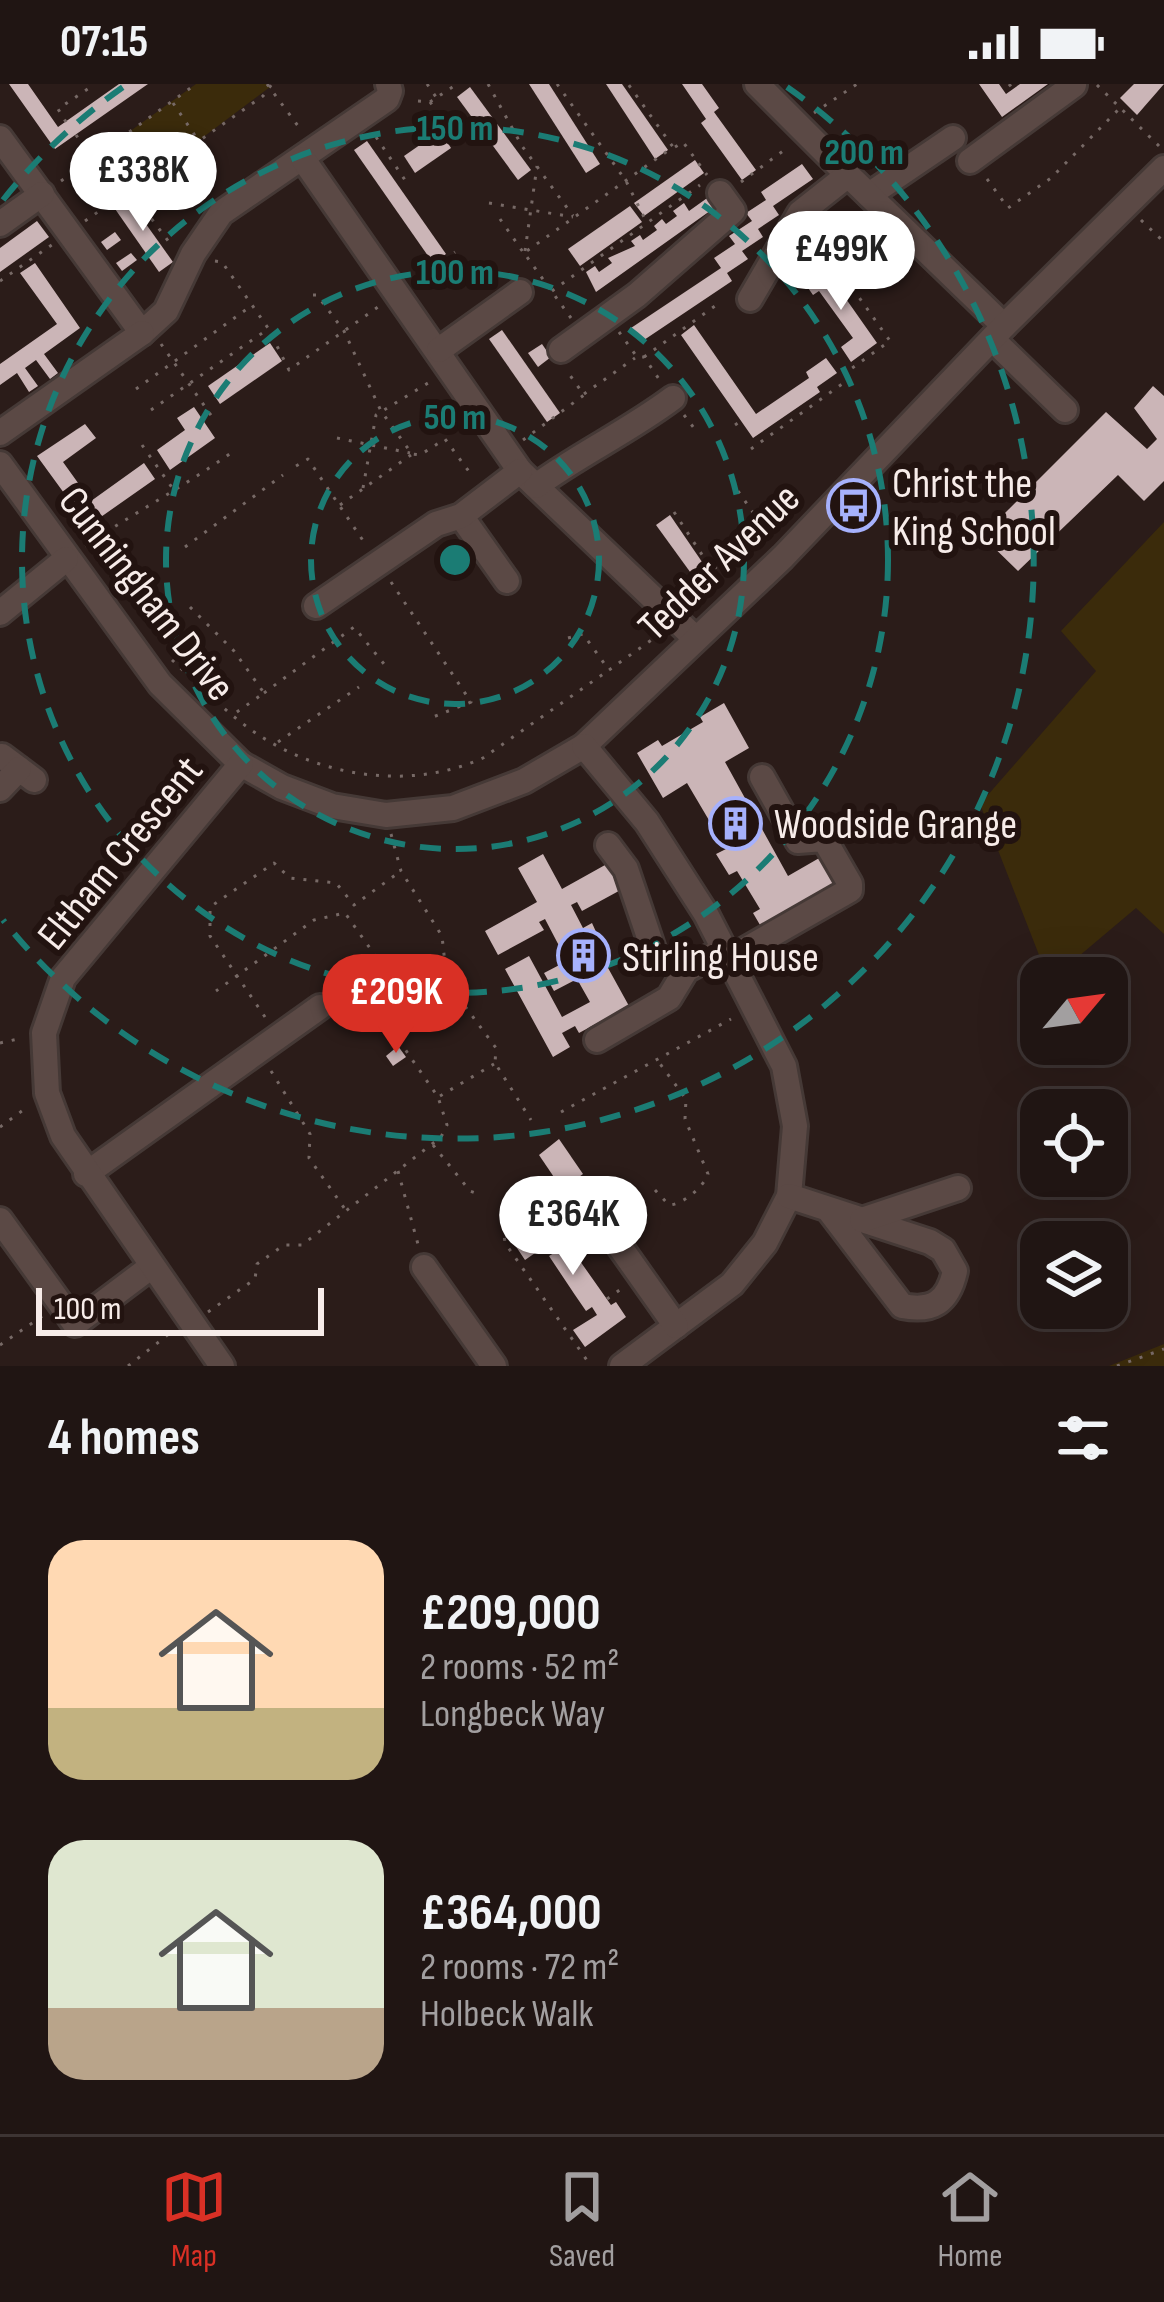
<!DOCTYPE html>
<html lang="en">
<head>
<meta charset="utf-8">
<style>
  :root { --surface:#201513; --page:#281e1c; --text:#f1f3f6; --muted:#a29fa0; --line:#3d3433; --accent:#d93025 }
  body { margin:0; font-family:"Sofia Sans Condensed",sans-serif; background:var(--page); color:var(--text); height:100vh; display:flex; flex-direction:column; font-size:45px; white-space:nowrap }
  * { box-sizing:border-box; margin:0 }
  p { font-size:39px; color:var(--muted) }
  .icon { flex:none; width:66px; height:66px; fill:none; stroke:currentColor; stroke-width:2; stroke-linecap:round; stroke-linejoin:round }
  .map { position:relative; height:1282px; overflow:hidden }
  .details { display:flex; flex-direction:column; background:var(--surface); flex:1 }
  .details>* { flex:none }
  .needle { width:78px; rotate:61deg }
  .fabs { position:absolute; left:1020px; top:873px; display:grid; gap:24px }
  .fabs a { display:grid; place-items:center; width:108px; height:108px; border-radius:24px; background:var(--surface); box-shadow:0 12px 48px #0002,0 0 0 3px var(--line); font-size:60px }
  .scale { position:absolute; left:36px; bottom:30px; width:288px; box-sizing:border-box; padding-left:12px; border:6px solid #f7ece9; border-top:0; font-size:33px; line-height:42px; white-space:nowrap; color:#f7ece9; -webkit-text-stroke:9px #221310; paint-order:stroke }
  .price { position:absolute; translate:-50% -102px; padding:0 27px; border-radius:42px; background:#fff; color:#222; font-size:39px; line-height:78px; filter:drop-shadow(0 3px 6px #0008) }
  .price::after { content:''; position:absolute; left:50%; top:72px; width:36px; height:27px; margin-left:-18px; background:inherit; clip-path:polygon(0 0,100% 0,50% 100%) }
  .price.on { background:var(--accent); color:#fff }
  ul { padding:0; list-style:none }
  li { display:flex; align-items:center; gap:36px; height:300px; padding:0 48px }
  li span { display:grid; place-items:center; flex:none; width:336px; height:240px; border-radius:36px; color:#555 }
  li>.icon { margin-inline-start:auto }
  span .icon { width:144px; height:144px; fill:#fffc; stroke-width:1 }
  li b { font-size:51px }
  h2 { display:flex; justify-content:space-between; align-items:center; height:144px; padding:0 48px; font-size:51px }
  .status { display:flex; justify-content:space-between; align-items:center; height:84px; padding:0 60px; background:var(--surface); direction:ltr }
  .status svg { height:33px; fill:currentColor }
  .tab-bar { display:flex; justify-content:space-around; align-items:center; height:168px; border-top:3px solid var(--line); background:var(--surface); font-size:33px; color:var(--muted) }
  .tab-bar a { display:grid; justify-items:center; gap:6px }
  .tab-bar .on { color:var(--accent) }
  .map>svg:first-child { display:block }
  .green { fill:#3b2b0b }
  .building { fill:#cbb5b7 }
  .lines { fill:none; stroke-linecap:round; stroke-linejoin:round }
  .minor-casing { stroke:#453936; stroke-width:30 }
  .path { stroke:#776966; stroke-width:3; stroke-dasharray:3 9; stroke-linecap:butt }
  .minor { stroke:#5b4945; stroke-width:24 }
  .ring { fill:none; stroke:#1b7c74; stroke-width:6; stroke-dasharray:21 15 }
  .labels { text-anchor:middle; stroke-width:12; stroke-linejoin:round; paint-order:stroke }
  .poi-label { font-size:42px; fill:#f7ece9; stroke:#221310; text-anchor:start }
  .street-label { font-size:42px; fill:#f7ece9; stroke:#221310 }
  .centre { fill:#1b7c74; stroke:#221310; stroke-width:6 }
  .ring-label { font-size:36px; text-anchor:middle; font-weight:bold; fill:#1b7c74; stroke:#221310; stroke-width:12; stroke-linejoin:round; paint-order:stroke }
</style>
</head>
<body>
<div class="status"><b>07:15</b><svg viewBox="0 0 49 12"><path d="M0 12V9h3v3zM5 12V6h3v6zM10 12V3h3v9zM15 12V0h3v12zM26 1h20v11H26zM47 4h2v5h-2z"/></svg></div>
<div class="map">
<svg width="1164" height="1282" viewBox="0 0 1164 1282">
  <rect width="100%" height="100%" fill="#2b1c19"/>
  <g class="green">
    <path d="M 196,0 L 267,0 L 270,3 L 130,108 L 101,68 Z"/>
    <path d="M 1164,438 L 1164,850 L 1136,824 L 1053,894 L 1048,894 L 980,720 L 1096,587 L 1061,547 Z"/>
    <path d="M 1164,1260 L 1164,1282 L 1109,1282 Z"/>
  </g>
  <g class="building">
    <path d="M 9,0 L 28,0 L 58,43 L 119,0 L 148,0 L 55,65 Z"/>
    <path d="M 529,0 L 549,0 L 600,80 L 586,89 Z"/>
    <path d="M 606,0 L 622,0 L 668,66 L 655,75 Z"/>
    <path d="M 682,0 L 702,0 L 719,24 L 714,28 L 756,86 L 742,96 L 701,39 L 706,35 Z"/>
    <path d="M 979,0 L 999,0 L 1006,10 L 1020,0 L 1048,0 L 1002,33 Z"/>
    <path d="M 1134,0 L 1164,0 L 1137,31 L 1120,14 Z"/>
    <path d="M 470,3 L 531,86 L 518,96 L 457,13 Z"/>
    <path d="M 440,47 L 451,64 L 415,89 L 404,72 Z"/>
    <path d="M 367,57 L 446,170 L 433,179 L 354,66 Z"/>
    <path d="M 695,76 L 704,89 L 644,132 L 634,119 Z"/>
    <path d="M 802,80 L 813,95 L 773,122 L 779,131 L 758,145 L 763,153 L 742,167 L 748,175 L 727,189 L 732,197 L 641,258 L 631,244 L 721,184 L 714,174 L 735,160 L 729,152 L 752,137 L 746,129 L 766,116 L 761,108 Z"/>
    <path d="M 717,107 L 724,117 L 596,208 L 586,188 L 595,182 L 599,188 L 612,179 L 608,174 L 635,162 L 631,157 L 640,151 L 643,156 L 657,146 L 654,142 L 662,135 L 666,140 L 677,132 L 673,127 L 684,119 L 689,127 Z"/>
    <path d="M 126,112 L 173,178 L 159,188 L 113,122 Z"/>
    <path d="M 630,122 L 642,138 L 580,182 L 568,165 Z"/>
    <path d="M 37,137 L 49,153 L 0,188 L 0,164 Z"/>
    <path d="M 115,148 L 121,156 L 107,166 L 101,158 Z"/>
    <path d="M 131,169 L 137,176 L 122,187 L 116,179 Z"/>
    <path d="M 35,179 L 80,244 L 44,270 L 58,289 L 50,295 L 36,276 L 25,284 L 38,302 L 29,308 L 17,289 L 0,301 L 0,280 L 57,240 L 20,189 Z"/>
    <path d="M 813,181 L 826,199 L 832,195 L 877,259 L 851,278 L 841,263 L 853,254 L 819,207 L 813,211 L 799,191 Z"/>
    <path d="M 694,241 L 756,330 L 809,294 L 806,288 L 826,274 L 837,289 L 817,303 L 820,308 L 753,354 L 681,251 Z"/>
    <path d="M 502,246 L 560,329 L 547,338 L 489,255 Z"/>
    <path d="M 270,259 L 282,277 L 220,320 L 208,302 Z"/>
    <path d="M 542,260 L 551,273 L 538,283 L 528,269 Z"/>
    <path d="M 1153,302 L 1164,312 L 1164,397 L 1144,417 L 1118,391 L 1018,487 L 982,452 L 1106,328 L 1147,365 L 1157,355 L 1134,324 Z"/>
    <path d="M 194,323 L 215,354 L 170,386 L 157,366 L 185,346 L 177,334 Z"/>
    <path d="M 85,340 L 96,354 L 63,378 L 91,417 L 144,379 L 155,395 L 88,442 L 37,372 Z"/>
    <path d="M 670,431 L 713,494 L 701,503 L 656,441 Z"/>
    <path d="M 724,619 L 749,664 L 725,678 L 788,792 L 821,773 L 836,799 L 830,803 L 836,812 L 767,853 L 753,829 L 760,825 L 737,787 L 729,791 L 716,770 L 726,765 L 687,699 L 663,714 L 637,669 L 658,656 L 662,662 L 703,638 L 700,633 Z"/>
    <path d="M 543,770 L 562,805 L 614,776 L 628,802 L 582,827 L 577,818 L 571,821 L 583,844 L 592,839 L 597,850 L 591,853 L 629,922 L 579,949 L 575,942 L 562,949 L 570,963 L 553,973 L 505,885 L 529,872 L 562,933 L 590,918 L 577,895 L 554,907 L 544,889 L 567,877 L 545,835 L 539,838 L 544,846 L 498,871 L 485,847 L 537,818 L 518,784 Z"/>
    <path d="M 398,962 L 406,973 L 393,982 L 386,972 Z"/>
    <path d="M 559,1055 L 583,1090 L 562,1105 L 539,1071 Z"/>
    <path d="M 554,1130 L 565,1147 L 561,1150 L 611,1221 L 616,1218 L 626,1233 L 585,1263 L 573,1246 L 597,1231 L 592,1223 L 586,1227 L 575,1211 L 549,1172 L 554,1169 L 548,1160 L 525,1176 L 513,1158 Z"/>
  </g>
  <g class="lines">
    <defs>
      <g id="minor">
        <path d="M 757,0 L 848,91"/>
        <path d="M 0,54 L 142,249 L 166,227 L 193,170 L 221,129 L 387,15 L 390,7 L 388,0"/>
        <path d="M 303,75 L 520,387 L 696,555"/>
        <path d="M 970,77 L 1074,1"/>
        <path d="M 869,111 L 953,54"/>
        <path d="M 0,140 L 42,110"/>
        <path d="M 750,215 L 800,129 L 848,91 L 1004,242"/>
        <path d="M 992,255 L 1065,326"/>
        <path d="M 439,266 L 520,208"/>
        <path d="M 561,266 L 637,211 L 733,127 L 720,109"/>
        <path d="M 0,349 L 142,249"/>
        <path d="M 0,380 L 160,600 L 241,680 L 282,703 L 332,722 L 386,731 L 453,724 L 524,697 L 584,662 L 783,473 L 1004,242 L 1164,84"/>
        <path d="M 536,402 C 580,370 629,347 673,314"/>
        <path d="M 461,432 L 507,497"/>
        <path d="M 316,522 L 436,440 L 461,432 L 520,387"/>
        <path d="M 0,529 L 66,475"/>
        <path d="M 584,662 L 647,738 L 706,830 L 784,982 L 795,1042 L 789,1112 L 765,1159 L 732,1200 L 622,1282"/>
        <path d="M 2,672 L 34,696"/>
        <path d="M 0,705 L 19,685"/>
        <path d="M 608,761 L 626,785 L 655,871 L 686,886"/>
        <path d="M 729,875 L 850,806 L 850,800 L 824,755 L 798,757 L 762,693"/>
        <path d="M 597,956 L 669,914 L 686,886 L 724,865"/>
        <path d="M 86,1090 L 320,923"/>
        <path d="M 789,1112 L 930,1158 L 943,1166 L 955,1187 C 948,1218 933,1228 902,1222 L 828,1125"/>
        <path d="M 0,1136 L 75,1240 L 152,1182"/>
        <path d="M 862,1136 L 958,1104"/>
        <path d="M 606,1143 L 676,1242"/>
        <path d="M 424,1183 L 494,1282"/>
        <path d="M 222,1282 L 63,1052 L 47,1009 L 44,949 L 63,894 L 241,680"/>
      </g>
    </defs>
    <use href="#minor" class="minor-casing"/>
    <g class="path">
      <path d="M 267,0 L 301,46"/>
      <path d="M 427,0 L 436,13"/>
      <path d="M 488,0 L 522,62 L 573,132"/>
      <path d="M 557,0 L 626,97 L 646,137"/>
      <path d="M 1009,0 L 1013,5"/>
      <path d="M 1097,1 L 1159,62"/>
      <path d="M 418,17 L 430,18 L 457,0"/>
      <path d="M 430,18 L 455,53 L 451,64"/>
      <path d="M 173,19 L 198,56"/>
      <path d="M 814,29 L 857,0"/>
      <path d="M 66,38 L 58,25 L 95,0"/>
      <path d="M 76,51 L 116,109"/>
      <path d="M 376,53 L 405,96"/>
      <path d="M 675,63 L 683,58 L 707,91"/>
      <path d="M 101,68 L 172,162"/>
      <path d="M 987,95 L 1008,124 L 1051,94 L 1120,24"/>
      <path d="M 61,97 L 196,0"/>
      <path d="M 741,98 L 787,64"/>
      <path d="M 489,119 L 573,133"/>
      <path d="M 500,135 L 523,168"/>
      <path d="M 1141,136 L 1164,158"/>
      <path d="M 85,137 L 263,12 L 272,0"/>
      <path d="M 525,167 L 537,82"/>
      <path d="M 215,177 L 222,178 L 268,244 L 289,286 L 378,223"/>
      <path d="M 415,196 L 455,168"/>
      <path d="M 0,197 L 53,160"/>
      <path d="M 552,207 L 700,101"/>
      <path d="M 313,211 L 317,211 L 344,247 L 381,327 L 412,370 L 420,371 L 445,355 L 473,393"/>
      <path d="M 571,234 L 524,169 L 673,63 L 628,0"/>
      <path d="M 619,248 L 637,273 L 644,273 L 661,298"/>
      <path d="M 161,260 L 215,337"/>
      <path d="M 644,273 L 719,219"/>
      <path d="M 136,305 L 251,222"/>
      <path d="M 584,310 L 635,274"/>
      <path d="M 151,326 L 268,245"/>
      <path d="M 684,331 L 697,348"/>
      <path d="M 735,341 L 741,337"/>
      <path d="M 337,354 L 410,369"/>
      <path d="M 523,356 L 584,311 L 567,287"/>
      <path d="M 142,361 L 173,405"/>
      <path d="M 751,365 L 845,298 L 848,287 L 890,257 L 814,150"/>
      <path d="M 296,382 L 308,375 L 366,461"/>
      <path d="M 363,404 L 376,331 L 428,299"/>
      <path d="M 738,407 L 771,454"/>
      <path d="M 340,421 L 411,371"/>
      <path d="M 674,428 L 712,486 L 766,447"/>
      <path d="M 85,462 C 135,428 187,401 235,366"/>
      <path d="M 185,463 L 283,391"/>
      <path d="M 391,498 L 471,618 L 428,635"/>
      <path d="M 691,521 L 716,494 L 712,486"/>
      <path d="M 190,523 L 234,567 L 264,609 L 234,630"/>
      <path d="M 568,554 L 583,550 L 609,586 L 657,552"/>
      <path d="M 172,576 C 197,599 222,625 250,645 C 315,692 408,708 483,674 L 609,586"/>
      <path d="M 264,609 L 354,543 L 384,580"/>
      <path d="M 278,658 L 359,603"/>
      <path d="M 391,750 L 401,787 L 442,852 L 447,898 L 496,964 L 495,979 L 531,1036"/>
      <path d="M 345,921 L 371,919"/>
      <path d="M 265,933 L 210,852 L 210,823 L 274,779 L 290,794 L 336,799 L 354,821 L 401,787"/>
      <path d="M 0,959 L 22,954"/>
      <path d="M 271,987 L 310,1050 L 309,1074 L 347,1128"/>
      <path d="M 440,1012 L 494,980"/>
      <path d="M 561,1028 L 731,935"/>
      <path d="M 0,1043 L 26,1024"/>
      <path d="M 433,1061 L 470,1107 L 481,1111"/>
      <path d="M 398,1087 L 419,1164"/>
      <path d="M 559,1101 L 575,1122 L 590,1132"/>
      <path d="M 655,1106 L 669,1121 C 682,1121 704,1103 708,1090 L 685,1035 L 686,1015 L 658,977"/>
      <path d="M 503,1142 L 505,1159 L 591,1282"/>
      <path d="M 563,1152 L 584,1137"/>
      <path d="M 607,1215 L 624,1203"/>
      <path d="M 208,1228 L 255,1195 L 257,1180 L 284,1161 L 302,1161 L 441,1053 L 447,1041 L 438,1013 L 373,919 L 379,877 L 345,829 L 314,836 L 216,907"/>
      <path d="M 0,1261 L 44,1231"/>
      <path d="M 128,1282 L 174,1246"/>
      <path d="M 1117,1282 L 1164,1265"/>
    </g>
    <use href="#minor" class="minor"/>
  </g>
  <g class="ring">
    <circle cx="455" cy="476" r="144"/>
    <circle cx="455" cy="476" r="289"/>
    <circle cx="455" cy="476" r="433"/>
    <path d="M3 116A578 578 0 0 1 123 3M787 3A578 578 0 1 1 3 836"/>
  </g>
  <defs>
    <symbol id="bus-ring" viewBox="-11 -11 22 22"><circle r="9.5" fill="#221310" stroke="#a6b1fc" stroke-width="1.5"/><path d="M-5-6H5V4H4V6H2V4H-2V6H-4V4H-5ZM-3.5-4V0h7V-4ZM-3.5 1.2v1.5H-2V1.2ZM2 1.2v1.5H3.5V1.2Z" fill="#a6b1fc"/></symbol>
    <symbol id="building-ring" viewBox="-11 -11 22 22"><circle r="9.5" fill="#221310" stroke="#a6b1fc" stroke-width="1.5"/><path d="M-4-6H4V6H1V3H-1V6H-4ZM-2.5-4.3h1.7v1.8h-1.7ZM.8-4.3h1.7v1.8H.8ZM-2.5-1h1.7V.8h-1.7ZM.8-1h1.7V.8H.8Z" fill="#a6b1fc"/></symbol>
  </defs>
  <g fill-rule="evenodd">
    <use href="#bus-ring" x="824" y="392" width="59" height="59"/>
    <use href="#building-ring" x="706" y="710" width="59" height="59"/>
    <use href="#building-ring" x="554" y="842" width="59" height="59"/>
  </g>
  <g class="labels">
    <g class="poi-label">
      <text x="892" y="413">Christ the<tspan x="892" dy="48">King School</tspan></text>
      <text x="774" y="754">Woodside Grange</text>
      <text x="622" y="887">Stirling House</text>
    </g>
    <g class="street-label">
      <text transform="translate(718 477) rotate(-44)" y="15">Tedder Avenue</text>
      <text transform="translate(148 509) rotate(52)" y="15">Cunningham Drive</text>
      <text transform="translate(119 768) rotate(-51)" y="15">Eltham Crescent</text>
    </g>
  </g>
  <circle cx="455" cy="476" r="18" class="centre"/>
  <g class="ring-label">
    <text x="455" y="56">150 m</text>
    <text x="864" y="80">200 m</text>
    <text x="455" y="200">100 m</text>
    <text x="455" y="345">50 m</text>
  </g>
</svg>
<div class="fabs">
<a><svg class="needle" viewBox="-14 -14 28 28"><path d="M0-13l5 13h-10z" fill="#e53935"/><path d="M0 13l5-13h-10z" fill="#a29fa0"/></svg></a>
<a><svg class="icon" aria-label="locate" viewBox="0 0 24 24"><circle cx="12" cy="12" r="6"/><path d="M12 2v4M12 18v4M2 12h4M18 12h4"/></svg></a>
<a><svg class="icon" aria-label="layers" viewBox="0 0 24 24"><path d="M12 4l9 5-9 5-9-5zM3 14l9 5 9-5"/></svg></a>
</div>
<div class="scale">100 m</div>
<b class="price" style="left:143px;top:150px">£338K</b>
<b class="price" style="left:841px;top:229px">£499K</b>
<b class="price on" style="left:396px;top:972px">£209K</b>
<b class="price" style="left:573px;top:1194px">£364K</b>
</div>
<section class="details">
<h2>4 homes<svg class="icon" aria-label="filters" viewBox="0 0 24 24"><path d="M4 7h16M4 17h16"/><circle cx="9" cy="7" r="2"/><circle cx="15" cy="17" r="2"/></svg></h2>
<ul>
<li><span style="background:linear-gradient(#ffd9b3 70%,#c2b280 0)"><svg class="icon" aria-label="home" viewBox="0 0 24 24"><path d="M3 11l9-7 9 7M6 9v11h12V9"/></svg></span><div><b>£209,000</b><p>2 rooms · 52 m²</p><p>Longbeck Way</p></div></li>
<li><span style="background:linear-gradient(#dfe7d0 70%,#b9a48a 0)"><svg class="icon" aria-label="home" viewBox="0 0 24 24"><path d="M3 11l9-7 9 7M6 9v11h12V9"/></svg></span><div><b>£364,000</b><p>2 rooms · 72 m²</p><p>Holbeck Walk</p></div></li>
</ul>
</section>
<nav class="tab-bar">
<a class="on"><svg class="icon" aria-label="map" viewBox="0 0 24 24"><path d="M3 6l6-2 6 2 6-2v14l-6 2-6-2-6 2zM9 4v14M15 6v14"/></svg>Map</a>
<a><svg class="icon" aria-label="saved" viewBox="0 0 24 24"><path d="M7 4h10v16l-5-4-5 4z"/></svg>Saved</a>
<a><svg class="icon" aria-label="home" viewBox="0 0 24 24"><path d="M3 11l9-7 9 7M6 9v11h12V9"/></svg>Home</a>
</nav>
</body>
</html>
